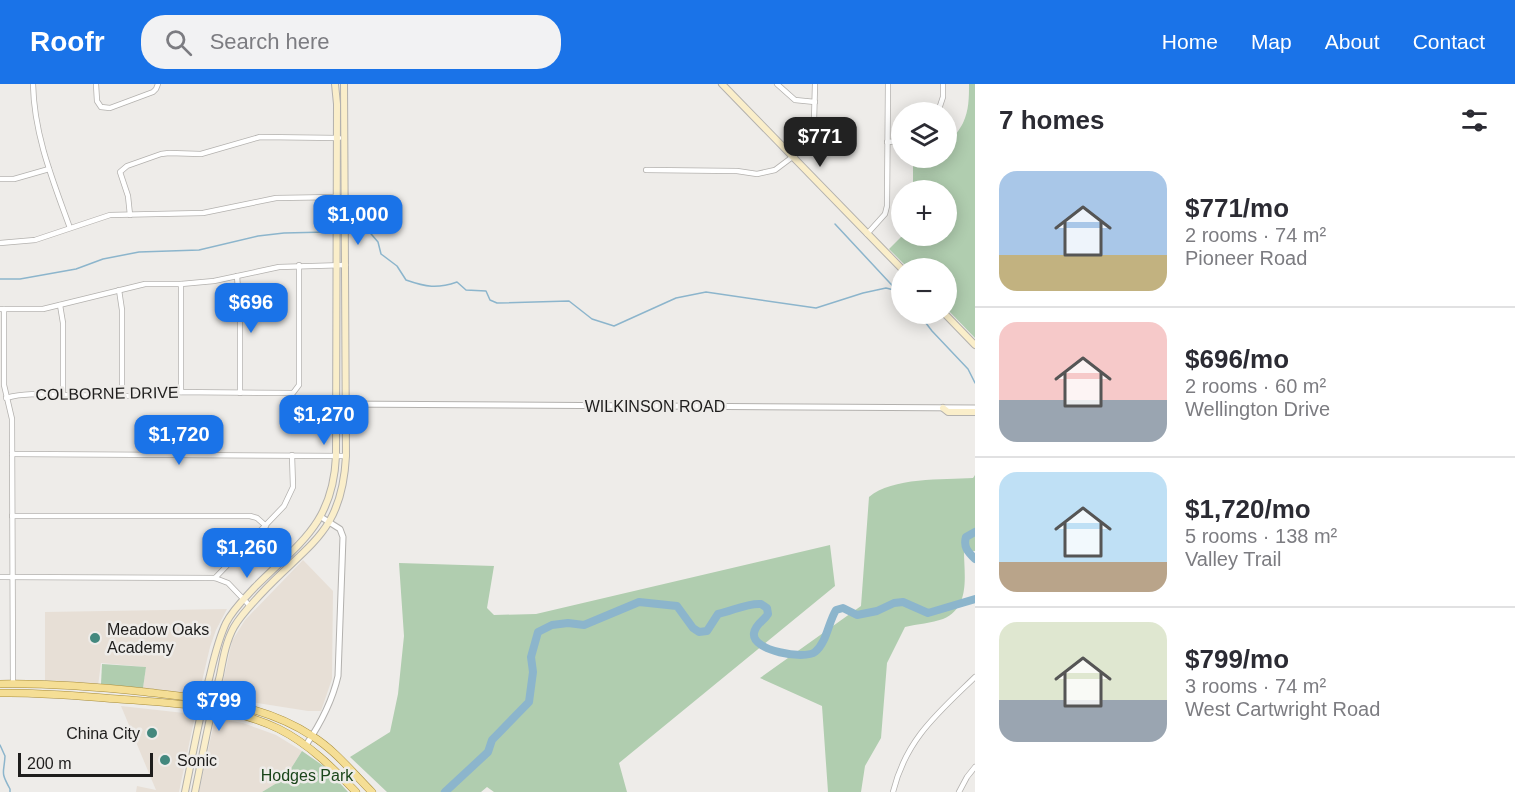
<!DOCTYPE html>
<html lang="en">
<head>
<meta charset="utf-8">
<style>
  :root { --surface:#fff; --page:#f2f2f3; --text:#2b2b33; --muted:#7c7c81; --line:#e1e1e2; --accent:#1a73e8 }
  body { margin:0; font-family:Helvetica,sans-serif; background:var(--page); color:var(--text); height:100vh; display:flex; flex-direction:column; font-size:22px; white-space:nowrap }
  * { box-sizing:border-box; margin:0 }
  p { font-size:20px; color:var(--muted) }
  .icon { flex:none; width:33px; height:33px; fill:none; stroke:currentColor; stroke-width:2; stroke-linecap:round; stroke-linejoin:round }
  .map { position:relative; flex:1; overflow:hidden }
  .panel { display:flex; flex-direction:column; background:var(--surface); width:540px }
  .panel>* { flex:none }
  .controls { position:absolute; left:891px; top:18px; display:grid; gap:12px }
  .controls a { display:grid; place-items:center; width:66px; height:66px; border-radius:50%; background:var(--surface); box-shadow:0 3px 15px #0003; font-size:30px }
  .scale { position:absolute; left:18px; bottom:15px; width:135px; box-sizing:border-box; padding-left:6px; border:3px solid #1e1d1c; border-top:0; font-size:16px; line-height:21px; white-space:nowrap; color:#1e1d1c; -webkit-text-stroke:4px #eeece9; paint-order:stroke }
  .price { position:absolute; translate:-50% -51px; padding:0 14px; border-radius:12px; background:var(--accent); color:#fff; font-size:20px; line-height:39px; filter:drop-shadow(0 2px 3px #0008) }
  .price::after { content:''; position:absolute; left:50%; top:36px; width:18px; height:14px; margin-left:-9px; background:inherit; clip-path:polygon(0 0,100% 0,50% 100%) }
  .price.on { background:#222; color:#fff }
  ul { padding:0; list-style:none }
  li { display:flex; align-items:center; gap:18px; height:150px; padding:0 24px }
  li+li { border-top:2px solid var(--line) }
  li span { display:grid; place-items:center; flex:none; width:168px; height:120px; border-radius:18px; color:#555 }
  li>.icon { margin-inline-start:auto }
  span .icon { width:72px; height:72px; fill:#fffc; stroke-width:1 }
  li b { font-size:26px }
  h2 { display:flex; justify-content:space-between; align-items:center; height:72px; padding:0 24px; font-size:26px }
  header { display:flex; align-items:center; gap:36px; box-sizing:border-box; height:84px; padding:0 30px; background:var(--accent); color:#fff }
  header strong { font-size:28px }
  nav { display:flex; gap:33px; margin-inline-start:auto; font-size:21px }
  .search { width:420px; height:54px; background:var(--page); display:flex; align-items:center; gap:15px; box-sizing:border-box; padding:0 21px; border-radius:24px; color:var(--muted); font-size:22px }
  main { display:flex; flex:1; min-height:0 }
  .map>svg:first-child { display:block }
  .built { fill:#e7dfd6 }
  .green { fill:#b0cdaf }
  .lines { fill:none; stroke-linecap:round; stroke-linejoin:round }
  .stream { stroke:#8cb5cc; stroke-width:1.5 }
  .river { stroke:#8cb5cc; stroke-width:8 }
  .minor-casing { stroke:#b3b1ae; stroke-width:6 }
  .tertiary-casing { stroke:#b3b1ae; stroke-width:7 }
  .secondary-casing { stroke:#b3b1ae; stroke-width:8 }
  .primary-casing { stroke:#a68c3c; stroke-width:8 }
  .minor { stroke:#fff; stroke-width:4.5 }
  .tertiary { stroke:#fff; stroke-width:5 }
  .secondary { stroke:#faeeca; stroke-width:6 }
  .primary { stroke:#f5de95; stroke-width:7 }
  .poi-dot { fill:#43887e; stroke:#eeece9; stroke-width:2 }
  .labels { text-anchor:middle; stroke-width:5; stroke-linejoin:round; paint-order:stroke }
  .street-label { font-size:16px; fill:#1e1d1c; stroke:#eeece9 }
  .poi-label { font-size:16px; fill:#1e1d1c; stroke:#eeece9; text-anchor:start }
  .park-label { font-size:16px; fill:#1a451a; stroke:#eeece9 }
</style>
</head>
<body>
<header>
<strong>Roofr</strong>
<div class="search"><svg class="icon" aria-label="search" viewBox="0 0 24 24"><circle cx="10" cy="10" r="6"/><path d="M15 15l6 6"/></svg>Search here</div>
<nav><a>Home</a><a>Map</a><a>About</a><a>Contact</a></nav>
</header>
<main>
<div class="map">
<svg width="975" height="708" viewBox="0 0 975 708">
  <rect width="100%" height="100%" fill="#eeece9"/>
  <g class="built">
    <path d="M 303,476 L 333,507 L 332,595 L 321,627 L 308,627 L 232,615 L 222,602 L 232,557 L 245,536 Z"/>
    <path d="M 227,525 L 216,546 L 210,563 L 199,610 L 143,604 L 146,583 L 101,579 L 98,602 L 45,597 L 45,528 Z"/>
    <path d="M 121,622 L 193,630 L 195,632 L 179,708 L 136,708 L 137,702 L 156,706 Z"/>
    <path d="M 215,634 L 243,639 L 276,651 L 302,667 L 285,694 L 262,708 L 199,708 Z"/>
  </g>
  <g class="green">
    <path d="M 969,0 L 975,0 L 975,254 L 947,225 L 946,184 L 908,184 L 889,165 L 902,152 L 946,152 L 946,106 L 913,106 L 913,81 L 930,74 L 946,74 C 946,57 956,53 963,39 C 969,26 969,14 969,0 Z"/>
    <path d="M 975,391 L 975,467 L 964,467 C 964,491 971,523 943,535 C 932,539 917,540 905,543 L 887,579 L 881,654 L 865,682 L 861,708 L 828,708 L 822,622 L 760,594 L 861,522 L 869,413 C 892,393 943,396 973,394 Z"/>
    <path d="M 830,461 L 835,502 L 619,679 L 627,708 L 494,708 L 487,703 L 481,708 L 387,708 L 350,673 L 390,648 L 398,610 L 404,552 L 399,479 L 494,482 L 487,524 L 494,531 L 536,530 Z"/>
    <path d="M 102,580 L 146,583 L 143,604 L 101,600 Z"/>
    <path d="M 302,667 L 325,683 L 348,708 L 262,708 L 285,694 Z"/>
  </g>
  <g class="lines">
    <g class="stream">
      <path d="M 835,140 L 902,212"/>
      <path d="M 352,142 L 366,144 L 378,158 L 381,170 L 397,182 L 406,196 C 426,203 437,205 457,198 L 466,206 L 486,207 L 490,216 L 497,219 L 569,217 L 592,235 L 614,242 L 676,214 L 706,208 L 816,224 L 863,209 L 886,204 L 894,206"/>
      <path d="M 0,195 L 20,195 L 76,185 L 103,175 L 139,168 L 199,166 L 258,152 L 284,149 L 327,148"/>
      <path d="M 919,230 L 932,247 L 968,285 L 975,299"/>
      <path d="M 0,661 L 5,672 C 4,690 0,687 10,705 L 10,708"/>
    </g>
    <g class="river">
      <path d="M 975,448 L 966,453 C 963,463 968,468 975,475"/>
      <path d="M 445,708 L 488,668 L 492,656 L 529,618 L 533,588 L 531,573 L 538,548 L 552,541 L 568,539 L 584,541 L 639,518 L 677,522 L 693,544 L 699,548 L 707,547 L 718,530 C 733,527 746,519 761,520 L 767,524 L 768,530 C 764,537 756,539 754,549 C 751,567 805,576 815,568 C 827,558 828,539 836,526 L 843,524 L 857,531 L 877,527 L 894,519 L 903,518 L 928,529 L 975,515"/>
    </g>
    <defs>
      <g id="minor">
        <path d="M 33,0 C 34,51 53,97 70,144"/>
        <path d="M 96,0 L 97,17 L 101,23 L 110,24 L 153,8 L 156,5 L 158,0"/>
        <path d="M 777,0 L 795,16 L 815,18"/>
        <path d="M 938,28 L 943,13 L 943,0"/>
        <path d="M 887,58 L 902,57"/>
        <path d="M 646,86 L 737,87 L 757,90 L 775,86 L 799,68 L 809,55 L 814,38 L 815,0"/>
        <path d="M 0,95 L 14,95 L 49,85"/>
        <path d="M 130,131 L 128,112 L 120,88 L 127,82 L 161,70 L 169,69 L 201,70 L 260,53 L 339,54"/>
        <path d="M 867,150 L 885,130 L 887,122 L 888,0"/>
        <path d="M 0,159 L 35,156 L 110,131 L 203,129 L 276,114 L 339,113"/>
        <path d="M 237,192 L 240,231 L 240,309"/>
        <path d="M 119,206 L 122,226 L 122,311"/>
        <path d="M 60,221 L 63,239 L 63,311"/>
        <path d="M 0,225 L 43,225 L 145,200 L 181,200 L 214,197 L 279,183 L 346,181"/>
        <path d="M 4,225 L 4,301 L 12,335 L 13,600"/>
        <path d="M 181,308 L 181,200"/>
        <path d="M 6,314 C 23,309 40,310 58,311 C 95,311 135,315 171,308 L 293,309 L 299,301 L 299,181"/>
        <path d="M 12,370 L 346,372"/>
        <path d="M 12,432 L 250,432 L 257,434 L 266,442"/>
        <path d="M 0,493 L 215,494 L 228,499 L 250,522"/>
        <path d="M 215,494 L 284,422 L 293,403 L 292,371"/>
        <path d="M 893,708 C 906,655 938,629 975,593"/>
        <path d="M 959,708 L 967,693 L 975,683"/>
      </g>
      <g id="tertiary">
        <path d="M 336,320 L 975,324"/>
        <path d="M 306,661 C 321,639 332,618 338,592 L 343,453 L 340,445 L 321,433"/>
      </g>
      <g id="secondary">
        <path d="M 722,0 L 902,185"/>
        <path d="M 945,230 L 975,261"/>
        <path d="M 943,324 L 948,328 L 975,328"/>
        <path d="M 185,708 C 193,669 200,630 210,591 C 214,574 218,556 226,539 C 233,525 245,514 255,503 C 299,459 333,440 336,372 L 337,20 L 335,0"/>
        <path d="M 195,708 C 203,669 210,630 220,591 C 223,575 226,557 234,543 C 241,531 251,521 260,511 C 308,459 342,450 346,372 L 344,0"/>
      </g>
      <g id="primary">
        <path d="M 0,600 C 49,599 97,603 146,608 C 203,615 262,619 312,652 C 335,666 353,689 372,708"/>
        <path d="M 0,609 C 40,608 79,612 118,615 C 171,619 230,621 279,645 C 309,660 333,684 356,708"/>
      </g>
    </defs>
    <use href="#minor" class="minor-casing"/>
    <use href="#tertiary" class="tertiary-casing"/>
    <use href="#secondary" class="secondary-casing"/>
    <use href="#primary" class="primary-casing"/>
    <use href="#minor" class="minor"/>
    <use href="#tertiary" class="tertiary"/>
    <use href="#secondary" class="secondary"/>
    <use href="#primary" class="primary"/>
  </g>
  <g class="poi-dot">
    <circle cx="95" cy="554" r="6"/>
    <circle cx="152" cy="649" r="6"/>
    <circle cx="165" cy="676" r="6"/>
  </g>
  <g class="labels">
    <g class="street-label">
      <text transform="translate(107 309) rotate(-1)" y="6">COLBORNE DRIVE</text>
      <text x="655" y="328">WILKINSON ROAD</text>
    </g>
    <g class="poi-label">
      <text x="107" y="551">Meadow Oaks<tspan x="107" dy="18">Academy</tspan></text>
      <text x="140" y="655" text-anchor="end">China City</text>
      <text x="177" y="682">Sonic</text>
    </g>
    <g class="park-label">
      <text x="307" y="697">Hodges Park</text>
    </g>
  </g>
</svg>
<div class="controls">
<a><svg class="icon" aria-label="layers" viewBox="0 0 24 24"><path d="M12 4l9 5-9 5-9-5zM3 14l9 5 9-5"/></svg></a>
<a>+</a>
<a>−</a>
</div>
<div class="scale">200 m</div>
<b class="price on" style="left:820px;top:84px">$771</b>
<b class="price" style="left:358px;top:162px">$1,000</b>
<b class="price" style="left:251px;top:250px">$696</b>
<b class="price" style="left:324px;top:362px">$1,270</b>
<b class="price" style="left:179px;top:382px">$1,720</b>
<b class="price" style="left:247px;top:495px">$1,260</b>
<b class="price" style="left:219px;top:648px">$799</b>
</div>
<section class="panel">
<h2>7 homes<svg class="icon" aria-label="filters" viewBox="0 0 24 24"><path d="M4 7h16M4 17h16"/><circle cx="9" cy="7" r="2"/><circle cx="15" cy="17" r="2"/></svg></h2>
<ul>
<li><span style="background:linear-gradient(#a9c7e8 70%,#c2b280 0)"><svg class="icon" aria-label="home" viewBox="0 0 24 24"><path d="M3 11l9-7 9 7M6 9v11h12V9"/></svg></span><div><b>$771/mo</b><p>2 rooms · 74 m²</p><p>Pioneer Road</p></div></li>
<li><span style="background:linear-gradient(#f6c9c9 65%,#9aa5b1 0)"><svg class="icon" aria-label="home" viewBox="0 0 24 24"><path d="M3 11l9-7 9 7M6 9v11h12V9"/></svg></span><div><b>$696/mo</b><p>2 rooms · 60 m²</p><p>Wellington Drive</p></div></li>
<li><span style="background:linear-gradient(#bfe0f5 75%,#b9a48a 0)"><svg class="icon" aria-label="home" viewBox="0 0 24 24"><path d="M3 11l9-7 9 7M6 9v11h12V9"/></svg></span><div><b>$1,720/mo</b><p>5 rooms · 138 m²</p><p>Valley Trail</p></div></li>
<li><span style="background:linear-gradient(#dfe7d0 65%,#9aa5b1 0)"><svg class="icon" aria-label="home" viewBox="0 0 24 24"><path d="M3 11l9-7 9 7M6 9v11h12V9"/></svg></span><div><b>$799/mo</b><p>3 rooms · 74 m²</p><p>West Cartwright Road</p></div></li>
</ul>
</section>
</main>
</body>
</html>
